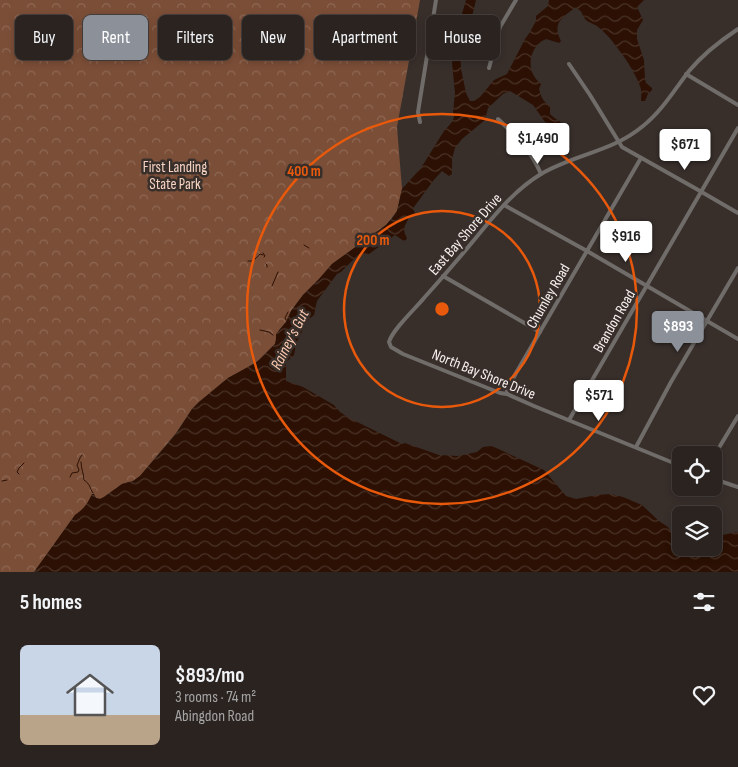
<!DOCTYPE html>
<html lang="en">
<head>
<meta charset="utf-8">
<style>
  :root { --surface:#2a2320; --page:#362f2d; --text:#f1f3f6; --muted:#a5a4a5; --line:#46403e; --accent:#8c9099 }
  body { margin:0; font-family:"Sofia Sans Condensed",sans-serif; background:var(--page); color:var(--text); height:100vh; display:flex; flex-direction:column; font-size:19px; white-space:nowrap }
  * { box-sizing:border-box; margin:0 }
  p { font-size:16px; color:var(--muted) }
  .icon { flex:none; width:28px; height:28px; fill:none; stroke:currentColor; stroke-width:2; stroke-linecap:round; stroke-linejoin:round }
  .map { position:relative; height:572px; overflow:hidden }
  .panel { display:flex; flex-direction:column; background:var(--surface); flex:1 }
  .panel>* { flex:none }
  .guide { position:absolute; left:15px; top:15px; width:709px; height:45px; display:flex; gap:10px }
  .buttons { position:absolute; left:672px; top:446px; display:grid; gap:10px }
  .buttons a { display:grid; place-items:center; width:50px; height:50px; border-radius:8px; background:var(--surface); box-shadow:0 2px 8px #0003,0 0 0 1px var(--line); font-size:25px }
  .price { position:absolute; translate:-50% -42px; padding:0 11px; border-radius:5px; background:#fff; color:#222; font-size:16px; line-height:32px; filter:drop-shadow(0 1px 2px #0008) }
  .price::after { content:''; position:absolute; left:50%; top:30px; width:15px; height:11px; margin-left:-8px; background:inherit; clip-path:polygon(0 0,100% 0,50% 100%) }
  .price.current { background:var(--accent); color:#fff }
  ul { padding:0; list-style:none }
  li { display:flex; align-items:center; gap:15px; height:125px; padding:0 20px }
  li span { display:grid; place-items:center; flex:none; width:140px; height:100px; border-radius:8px; color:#555 }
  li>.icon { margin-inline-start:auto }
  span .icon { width:60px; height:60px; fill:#fffc; stroke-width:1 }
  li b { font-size:21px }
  h2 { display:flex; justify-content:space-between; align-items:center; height:60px; padding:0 20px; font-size:21px }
  .tag { padding:0 18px; border-radius:8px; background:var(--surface); box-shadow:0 2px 8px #0003,0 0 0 1px var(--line); font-size:18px; line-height:45px }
  .tag.current { background:var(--accent); color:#fff }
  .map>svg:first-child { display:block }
  .park { fill:url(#park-crowns) }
  .water { fill:url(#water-waves) }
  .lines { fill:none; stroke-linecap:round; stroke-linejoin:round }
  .stream { stroke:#2b1003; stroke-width:1 }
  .minor { stroke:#706c69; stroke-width:4 }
  .ring { fill:none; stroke:#e8590c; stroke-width:2.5 }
  .labels { text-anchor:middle; stroke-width:5; stroke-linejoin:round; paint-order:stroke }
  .park-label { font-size:15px; fill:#f8d5c4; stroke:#382f2b }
  .street-label { font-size:15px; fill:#f8f2ef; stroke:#382f2b }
  .water-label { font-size:16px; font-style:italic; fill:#fdcab0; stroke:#382f2b }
  .centre { fill:#e8590c; stroke:#382f2b; stroke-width:2.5 }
  .ring-label { font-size:15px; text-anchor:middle; font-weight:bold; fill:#e8590c; stroke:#382f2b; stroke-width:5; stroke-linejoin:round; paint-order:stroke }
</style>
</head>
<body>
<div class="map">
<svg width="738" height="572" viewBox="0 0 738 572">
  <defs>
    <pattern id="park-crowns" width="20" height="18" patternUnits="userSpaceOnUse" patternTransform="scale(1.25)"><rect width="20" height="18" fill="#7b4e37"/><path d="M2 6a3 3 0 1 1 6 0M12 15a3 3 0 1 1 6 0" fill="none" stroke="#8e6854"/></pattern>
    <pattern id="water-waves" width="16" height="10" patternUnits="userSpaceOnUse" patternTransform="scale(1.25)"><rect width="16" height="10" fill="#2b1003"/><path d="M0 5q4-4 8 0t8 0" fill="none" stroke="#4a3328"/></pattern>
  </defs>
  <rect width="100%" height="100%" fill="#382f2b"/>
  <path class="park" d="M 0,0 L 420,0 L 397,127 L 402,189 L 397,211 L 386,225 L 332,264 L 319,279 L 303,295 L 291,311 L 286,322 L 279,330 L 275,344 L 255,364 L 228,378 L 199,402 L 192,409 L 176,433 L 140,476 L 133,481 L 122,484 L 104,497 L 100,499 L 96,498 L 92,494 C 88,504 84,509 75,515 L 34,572 L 0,572 Z"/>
  <path class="water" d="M 466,0 L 476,0 L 470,25 L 460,43 L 461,69 L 466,93 L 470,101 L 474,101 L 480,97 L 494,80 L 507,74 L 525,39 L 530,32 L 536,21 L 536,16 L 548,6 L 549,0 L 644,0 L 638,6 L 638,9 L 643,20 L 637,30 L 637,39 L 644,60 L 645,79 L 646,83 L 652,88 L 652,90 L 648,94 L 645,101 L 641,101 C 641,96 642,91 640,86 C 635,70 611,36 597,26 C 594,24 590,23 587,21 C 581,16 584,10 575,8 C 561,18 552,24 561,41 L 559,43 L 546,39 C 528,47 525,72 541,84 L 539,89 C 541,96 543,102 550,106 L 550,114 C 556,120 563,123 569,129 L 566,132 L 555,125 L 553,125 L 545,122 L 533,105 L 510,91 L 503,94 L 488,108 L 485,120 L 462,139 L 455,148 L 452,159 L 452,174 L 449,176 L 442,171 L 433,181 L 414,207 L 413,209 L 415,213 L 413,215 L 410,215 C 406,225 401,228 407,238 L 406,240 L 404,241 L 395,235 L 369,254 L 358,255 L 341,272 L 337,274 L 317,301 L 314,315 L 307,321 L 296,344 L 294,355 L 286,362 L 286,381 L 303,387 L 334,405 L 340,412 L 351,419 L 402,444 L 405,443 L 439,455 L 458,456 L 477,452 L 483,447 L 492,446 L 544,470 L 566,496 L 576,499 L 597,495 L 611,494 L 623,497 L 642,505 L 659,521 L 668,527 L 672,534 L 679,542 L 681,543 L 681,548 L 714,548 L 714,539 L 722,535 L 738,532 L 738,572 L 34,572 L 75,515 C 84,509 88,503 92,494 L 94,494 L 96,498 L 100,499 L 104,497 L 122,484 L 133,481 L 140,476 L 176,434 L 192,409 L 199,402 L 228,378 L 255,363 L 259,360 L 275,344 L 276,339 L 276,334 L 286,322 L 291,311 L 303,295 L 319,279 L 332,264 L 386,225 L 394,216 L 397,211 L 402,189 L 421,168 L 444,131 L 452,122 L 454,117 L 453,112 L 455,93 L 452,63 L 459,24 Z"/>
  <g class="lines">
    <g class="stream">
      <path d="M 304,245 L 309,248"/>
      <path d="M 263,253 L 265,256 L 264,257"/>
      <path d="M 248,261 C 254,262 256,258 260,254 L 263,255"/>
      <path d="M 266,264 L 267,265 L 267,267"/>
      <path d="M 272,286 L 278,272"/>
      <path d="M 286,320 L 285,318 L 288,312"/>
      <path d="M 260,330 L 269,332 L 273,335"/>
      <path d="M 81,462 C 81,469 84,474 84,480 C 91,485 89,487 93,493"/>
      <path d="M 19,474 L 17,472 L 19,468 L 24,463"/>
      <path d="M 70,477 L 72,473 L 78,472 L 79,470 L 77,465 C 79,462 79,458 82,455"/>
      <path d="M 2,481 L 7,480"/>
    </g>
    <g class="minor">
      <path d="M 569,64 L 590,95 L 622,147 L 693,187 L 738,213"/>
      <path d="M 489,68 L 500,27 L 516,0"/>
      <path d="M 686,74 L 738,105"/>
      <path d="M 498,119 C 515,135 532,152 541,174"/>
      <path d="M 420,122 L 418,112 L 436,0"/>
      <path d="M 504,205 L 587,251 L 738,339"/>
      <path d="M 443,276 L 540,332"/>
      <path d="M 507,394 L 507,390 L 516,373 L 641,158"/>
      <path d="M 569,420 L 738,128"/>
      <path d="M 636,447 L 671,382 L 738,268"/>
      <path d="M 714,456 L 738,416"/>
      <path d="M 681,466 L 534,406 L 507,394 L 500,393 L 403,354 L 391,347 L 389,342 C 393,329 415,309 424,298 C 443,277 461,256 479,234 C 497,212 516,189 541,174 C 575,154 612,152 643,126 C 662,111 675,89 689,71 C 703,54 720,41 738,29"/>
      <path d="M 714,479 L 738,487"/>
    </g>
  </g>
  <g class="ring">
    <circle cx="442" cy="309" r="98"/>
    <circle cx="442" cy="309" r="195"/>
  </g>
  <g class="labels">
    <g class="park-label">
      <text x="175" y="172">First Landing<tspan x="175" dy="17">State Park</tspan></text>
    </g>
    <g class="street-label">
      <text transform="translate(465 234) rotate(-49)" y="5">East Bay Shore Drive</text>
      <text transform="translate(548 296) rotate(-60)" y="5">Chumley Road</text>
      <text transform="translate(614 321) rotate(-60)" y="5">Brandon Road</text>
      <text transform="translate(484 374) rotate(22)" y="5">North Bay Shore Drive</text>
    </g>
    <g class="water-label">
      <text transform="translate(289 339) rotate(-63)" y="6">Rainey's Gut</text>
    </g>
  </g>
  <circle cx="442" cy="309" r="8" class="centre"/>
  <g class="ring-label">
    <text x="304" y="176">400 m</text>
    <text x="373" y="245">200 m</text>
  </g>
</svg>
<div class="buttons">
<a><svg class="icon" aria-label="locate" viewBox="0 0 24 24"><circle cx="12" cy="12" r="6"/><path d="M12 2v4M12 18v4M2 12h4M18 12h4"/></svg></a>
<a><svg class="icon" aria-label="layers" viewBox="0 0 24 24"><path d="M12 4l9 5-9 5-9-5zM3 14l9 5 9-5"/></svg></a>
</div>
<b class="price" style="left:538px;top:165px">$1,490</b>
<b class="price" style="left:685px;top:171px">$671</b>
<b class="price" style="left:626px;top:263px">$916</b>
<b class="price current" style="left:678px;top:353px">$893</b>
<b class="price" style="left:599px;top:422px">$571</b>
<div class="guide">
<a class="tag">Buy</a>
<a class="tag current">Rent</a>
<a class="tag">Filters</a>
<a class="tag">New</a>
<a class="tag">Apartment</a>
<a class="tag">House</a>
</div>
</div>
<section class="panel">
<h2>5 homes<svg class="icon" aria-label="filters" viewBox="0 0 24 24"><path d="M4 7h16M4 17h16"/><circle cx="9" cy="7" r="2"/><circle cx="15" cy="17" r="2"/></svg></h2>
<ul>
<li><span style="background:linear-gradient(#c9d6e8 70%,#b9a48a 0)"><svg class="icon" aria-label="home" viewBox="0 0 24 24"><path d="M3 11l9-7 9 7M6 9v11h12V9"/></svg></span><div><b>$893/mo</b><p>3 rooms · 74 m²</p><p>Abingdon Road</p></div><svg class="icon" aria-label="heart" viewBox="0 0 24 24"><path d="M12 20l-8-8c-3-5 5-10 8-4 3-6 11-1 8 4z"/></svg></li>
</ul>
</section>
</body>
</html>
